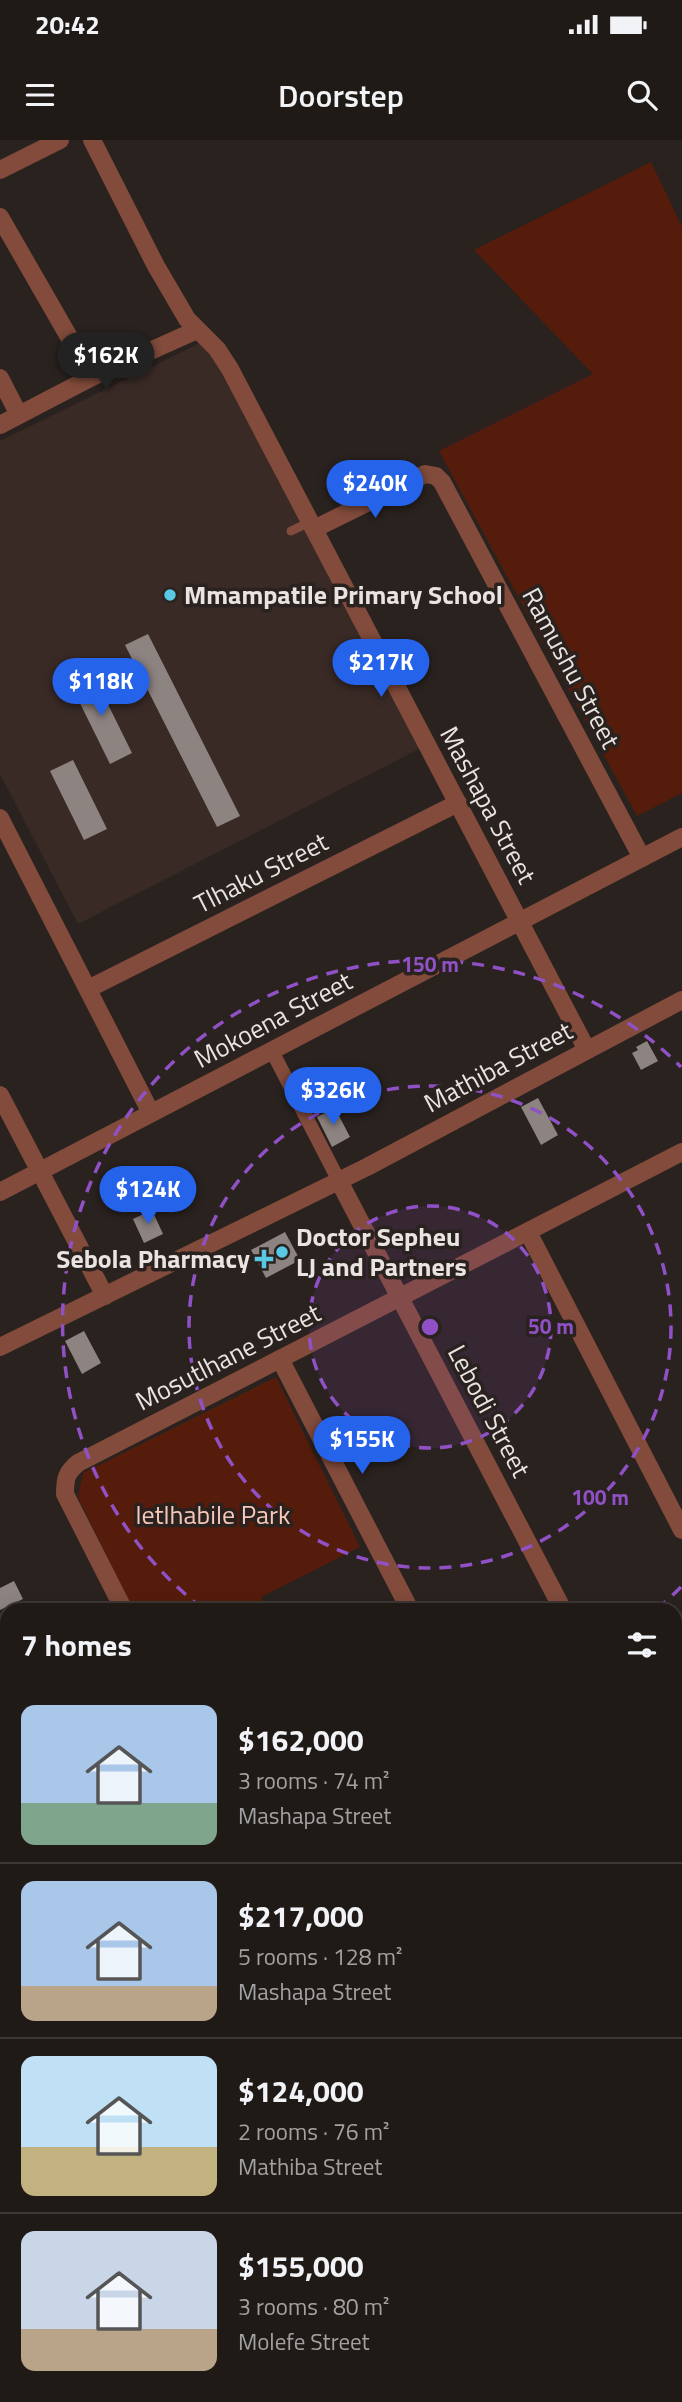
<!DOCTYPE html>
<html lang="en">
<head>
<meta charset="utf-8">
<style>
  :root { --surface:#201a17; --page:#2d2724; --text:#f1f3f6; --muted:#a2a1a1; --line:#3d3836; --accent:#2563eb }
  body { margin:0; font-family:"Titillium Web",sans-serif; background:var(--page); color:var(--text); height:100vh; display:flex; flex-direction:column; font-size:26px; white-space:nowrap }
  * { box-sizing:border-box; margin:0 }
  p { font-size:23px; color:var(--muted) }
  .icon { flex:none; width:38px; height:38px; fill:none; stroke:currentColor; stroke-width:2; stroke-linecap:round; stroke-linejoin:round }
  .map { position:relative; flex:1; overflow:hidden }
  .panel { position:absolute; left:0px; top:1463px; width:682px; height:800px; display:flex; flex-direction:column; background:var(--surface); border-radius:21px 21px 0 0; box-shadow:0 4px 18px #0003,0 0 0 2px var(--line) }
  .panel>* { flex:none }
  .price { position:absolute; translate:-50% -60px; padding:0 16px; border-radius:24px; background:var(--accent); color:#fff; font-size:23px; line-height:46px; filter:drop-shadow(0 2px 4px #0008) }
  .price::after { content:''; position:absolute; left:50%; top:42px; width:21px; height:16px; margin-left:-10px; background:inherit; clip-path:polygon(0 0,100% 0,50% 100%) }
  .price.active { background:#222; color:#fff }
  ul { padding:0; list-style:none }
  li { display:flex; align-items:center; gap:21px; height:175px; padding:0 21px }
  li+li { border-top:2px solid var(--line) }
  li span { display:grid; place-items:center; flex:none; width:196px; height:140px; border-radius:14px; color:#555 }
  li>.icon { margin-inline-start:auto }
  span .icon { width:84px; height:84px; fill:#fffc; stroke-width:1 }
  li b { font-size:30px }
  h2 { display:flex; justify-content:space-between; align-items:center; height:84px; padding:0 21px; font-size:30px }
  .status { display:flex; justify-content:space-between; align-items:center; height:49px; padding:0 35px; background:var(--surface); direction:ltr }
  .status svg { height:19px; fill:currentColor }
  header { display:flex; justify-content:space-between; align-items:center; height:91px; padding:0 21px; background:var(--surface); font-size:32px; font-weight:600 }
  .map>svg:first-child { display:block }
  .built { fill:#392a26 }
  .green { fill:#561c0b }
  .building { fill:#8d8380 }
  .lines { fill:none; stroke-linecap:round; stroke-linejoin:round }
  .service { stroke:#824b3b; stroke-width:9 }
  .pedestrian { stroke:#824b3b; stroke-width:14 }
  .minor { stroke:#824b3b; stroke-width:18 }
  .ring { fill:none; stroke:#9151c6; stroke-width:3.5; stroke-dasharray:12 9 }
  .poi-dot { fill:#59c8e4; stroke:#2a221f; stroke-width:2.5 }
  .labels { text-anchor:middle; stroke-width:7; stroke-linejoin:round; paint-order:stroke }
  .poi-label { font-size:26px; font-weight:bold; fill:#e9e3e1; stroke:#2a221f; text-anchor:start }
  .street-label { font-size:26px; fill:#e9e3e1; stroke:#2a221f }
  .park-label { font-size:26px; fill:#f7c7b9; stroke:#2a221f }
  .centre { fill:#9151c6; stroke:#2a221f; stroke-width:3.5 }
  .ring-label { font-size:21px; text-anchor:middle; font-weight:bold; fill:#9151c6; stroke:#2a221f; stroke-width:7; stroke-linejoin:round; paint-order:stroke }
</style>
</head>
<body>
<div class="status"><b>20:42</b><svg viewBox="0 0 49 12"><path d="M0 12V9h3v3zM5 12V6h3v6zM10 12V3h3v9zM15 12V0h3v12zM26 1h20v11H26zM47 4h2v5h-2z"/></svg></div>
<header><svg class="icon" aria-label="menu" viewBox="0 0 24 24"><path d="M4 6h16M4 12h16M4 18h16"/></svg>Doorstep<svg class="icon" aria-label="search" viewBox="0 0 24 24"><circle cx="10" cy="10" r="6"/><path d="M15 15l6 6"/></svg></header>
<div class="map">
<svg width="682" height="2262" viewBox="0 0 682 2262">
  <rect width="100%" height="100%" fill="#2a221f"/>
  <g class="built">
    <path d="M 206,200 L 421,608 L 78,784 L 0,634 L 0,301 Z"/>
    <path d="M 7,1716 L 7,2062 L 0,2065 L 0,1720 Z"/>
  </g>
  <g class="green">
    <path d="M 651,22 L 682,87 L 682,653 L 637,676 L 439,311 L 593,234 L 474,110 Z"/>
    <path d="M 276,1237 L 360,1407 L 261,1457 L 267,1470 L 133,1470 L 78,1357 L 83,1333 Z"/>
  </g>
  <g class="building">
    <path d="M 148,494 L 240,676 L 217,687 L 125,505 Z"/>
    <path d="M 92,532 L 132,613 L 110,624 L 70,543 Z"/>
    <path d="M 73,620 L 107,689 L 84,700 L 50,631 Z"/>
    <path d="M 647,901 L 658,921 L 641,930 L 632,913 L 638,910 L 636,907 Z"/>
    <path d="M 538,958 L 558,995 L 541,1005 L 521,967 Z"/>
    <path d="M 335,968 L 350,997 L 332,1007 L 317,977 Z"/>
    <path d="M 152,1070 L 163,1094 L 144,1103 L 133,1079 Z"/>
    <path d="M 285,1092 L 300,1120 L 266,1138 L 251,1110 Z"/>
    <path d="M 84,1191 L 101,1223 L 82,1234 L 65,1201 Z"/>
    <path d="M 14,1441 L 23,1459 L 0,1470 L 0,1448 Z"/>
  </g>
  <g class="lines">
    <path class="service" d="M 291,391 L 310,382"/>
    <path class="pedestrian" d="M 272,911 L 339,1041"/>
    <g class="minor">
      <path d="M 92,0 L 156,126 L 187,179 L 217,209 L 230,229 L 587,910"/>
      <path d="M 0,30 L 60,0"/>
      <path d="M 0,77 L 92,237"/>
      <path d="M 0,238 L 19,275"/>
      <path d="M 0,285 L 92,237 L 197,190"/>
      <path d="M 314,389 L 417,338 L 425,334 L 436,336 L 442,342 L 642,718"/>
      <path d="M 0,678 L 151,973"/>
      <path d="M 88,849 L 458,663"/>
      <path d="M 0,955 L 105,1156"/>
      <path d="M 339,1041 L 563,1470"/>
      <path d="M 0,1052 L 682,697"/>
      <path d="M 528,1092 L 682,1390"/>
      <path d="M 0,1207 L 367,1027 L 682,860"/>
      <path d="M 280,1219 L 410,1470"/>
      <path d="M 124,1470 L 65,1354 C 65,1339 66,1333 78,1323 L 682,1012"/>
      <path d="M 0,1562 L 7,1576"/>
      <path d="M 676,1685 L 682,1697"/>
      <path d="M 0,1697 L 7,1694"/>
      <path d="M 676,1757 L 682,1754"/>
      <path d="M 676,1910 L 682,1907"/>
      <path d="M 0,2080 L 7,2076"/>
      <path d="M 0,2141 L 7,2155"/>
      <path d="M 676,2155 L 682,2152"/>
      <path d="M 58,2256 L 61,2262"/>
      <path d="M 195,2256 L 198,2262"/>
      <path d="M 358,2256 L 361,2262"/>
      <path d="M 465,2262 L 477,2256"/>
    </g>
  </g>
  <circle cx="430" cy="1187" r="121" fill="#9151c6" fill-opacity=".12"/>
  <g class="ring">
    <circle cx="430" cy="1187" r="121"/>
    <circle cx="430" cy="1187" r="241"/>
    <path d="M681 1447A362 362 0 0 1 658 1468M202 1468A362 362 0 1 1 681 927"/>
  </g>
  <g class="poi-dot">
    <circle cx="170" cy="455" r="7"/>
    <circle cx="282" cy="1112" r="7"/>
    <path d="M260.5 1108.5h7v7h7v7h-7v7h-7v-7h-7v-7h7z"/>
  </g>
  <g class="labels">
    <g class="poi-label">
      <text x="184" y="464">Mmampatile Primary School</text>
      <text x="296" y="1106">Doctor Sepheu<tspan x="296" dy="30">LJ and Partners</tspan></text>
      <text x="250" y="1128" text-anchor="end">Sebola Pharmacy</text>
    </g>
    <g class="street-label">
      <text transform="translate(571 528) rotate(62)" y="9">Ramushu Street</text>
      <text transform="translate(488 665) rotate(62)" y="9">Mashapa Street</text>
      <text transform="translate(261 733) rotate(-27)" y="9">Tlhaku Street</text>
      <text transform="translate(273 880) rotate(-28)" y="9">Mokoena Street</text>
      <text transform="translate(498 927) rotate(-28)" y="9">Mathiba Street</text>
      <text transform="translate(228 1217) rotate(-27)" y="9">Mosutlhane Street</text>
      <text transform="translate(489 1271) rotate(62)" y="9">Lebodi Street</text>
    </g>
    <g class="park-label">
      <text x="213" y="1384">letlhabile Park</text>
    </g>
  </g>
  <circle cx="430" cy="1187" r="10" class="centre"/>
  <g class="ring-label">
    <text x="430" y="832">150 m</text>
    <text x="551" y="1194">50 m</text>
    <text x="600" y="1365">100 m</text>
  </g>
</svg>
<b class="price active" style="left:106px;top:252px">$162K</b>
<b class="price" style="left:375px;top:380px">$240K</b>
<b class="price" style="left:381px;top:559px">$217K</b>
<b class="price" style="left:101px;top:578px">$118K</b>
<b class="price" style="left:333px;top:987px">$326K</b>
<b class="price" style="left:148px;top:1086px">$124K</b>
<b class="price" style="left:362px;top:1336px">$155K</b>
<section class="panel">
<h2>7 homes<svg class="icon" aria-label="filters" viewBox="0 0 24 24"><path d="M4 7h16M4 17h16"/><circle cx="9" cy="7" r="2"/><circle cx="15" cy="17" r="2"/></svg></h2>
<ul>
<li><span style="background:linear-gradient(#a9c7e8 70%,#7fa58c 0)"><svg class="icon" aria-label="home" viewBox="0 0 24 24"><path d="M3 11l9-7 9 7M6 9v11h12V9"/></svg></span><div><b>$162,000</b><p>3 rooms · 74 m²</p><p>Mashapa Street</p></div></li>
<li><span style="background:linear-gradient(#a9c7e8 75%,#b9a48a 0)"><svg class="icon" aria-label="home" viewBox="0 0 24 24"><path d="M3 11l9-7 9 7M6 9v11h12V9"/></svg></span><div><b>$217,000</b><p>5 rooms · 128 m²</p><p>Mashapa Street</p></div></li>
<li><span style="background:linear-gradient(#bfe0f5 65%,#c2b280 0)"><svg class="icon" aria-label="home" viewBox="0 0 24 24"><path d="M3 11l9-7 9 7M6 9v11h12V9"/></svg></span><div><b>$124,000</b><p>2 rooms · 76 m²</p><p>Mathiba Street</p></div></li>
<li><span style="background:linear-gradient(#c9d6e8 70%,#b9a48a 0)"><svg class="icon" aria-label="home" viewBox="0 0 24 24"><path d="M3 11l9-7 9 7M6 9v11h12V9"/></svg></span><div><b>$155,000</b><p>3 rooms · 80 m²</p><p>Molefe Street</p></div></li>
</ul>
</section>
</div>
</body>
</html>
